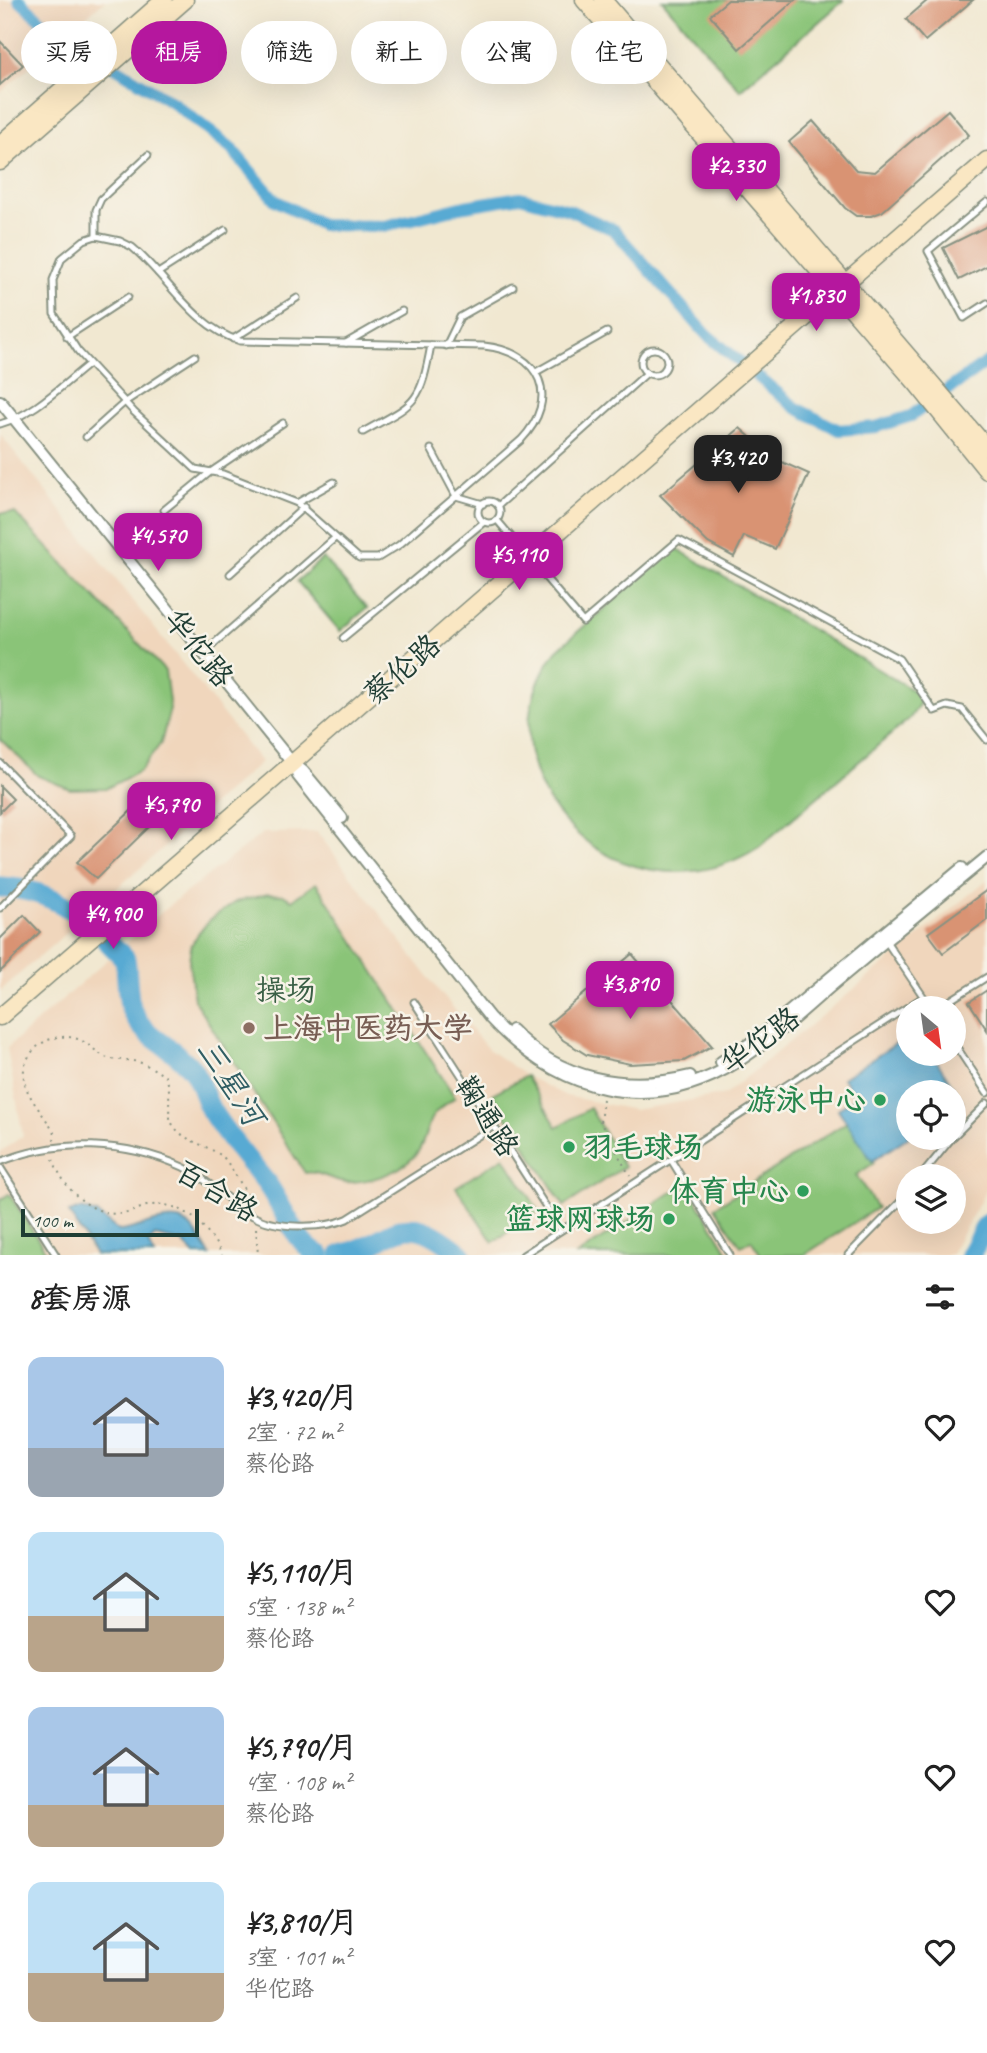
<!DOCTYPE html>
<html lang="zh">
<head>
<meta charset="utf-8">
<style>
  :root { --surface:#fff; --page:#f6f6f6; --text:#222; --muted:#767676; --accent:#b5179e }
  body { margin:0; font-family:Caveat,"LXGW WenKai TC",sans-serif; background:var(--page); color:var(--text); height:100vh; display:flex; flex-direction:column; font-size:26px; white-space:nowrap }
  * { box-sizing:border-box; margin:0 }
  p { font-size:23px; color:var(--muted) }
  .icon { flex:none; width:38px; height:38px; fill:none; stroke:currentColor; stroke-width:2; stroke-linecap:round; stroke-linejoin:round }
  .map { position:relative; height:1255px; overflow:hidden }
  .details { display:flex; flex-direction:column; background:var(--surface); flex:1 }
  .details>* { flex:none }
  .hud { position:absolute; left:21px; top:21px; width:945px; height:63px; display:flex; gap:14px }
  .needle { width:46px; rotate:151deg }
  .controls { position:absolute; left:896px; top:996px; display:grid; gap:14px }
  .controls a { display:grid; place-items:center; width:70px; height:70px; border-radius:50%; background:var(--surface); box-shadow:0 7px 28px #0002; font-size:35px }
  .scale { position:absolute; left:21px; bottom:18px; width:178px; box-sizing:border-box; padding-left:7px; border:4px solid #1f3d34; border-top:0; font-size:19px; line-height:24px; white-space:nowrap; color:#1f3d34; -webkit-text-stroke:5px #f7f3e8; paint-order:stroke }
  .price { position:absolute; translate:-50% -60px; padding:0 16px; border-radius:14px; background:var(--accent); color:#fff; font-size:23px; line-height:46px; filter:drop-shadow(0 2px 4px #0008) }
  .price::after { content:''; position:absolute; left:50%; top:42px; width:21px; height:16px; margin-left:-10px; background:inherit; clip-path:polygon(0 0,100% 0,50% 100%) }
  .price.current { background:#222; color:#fff }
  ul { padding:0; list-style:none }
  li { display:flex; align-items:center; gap:21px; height:175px; padding:0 28px }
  li span { display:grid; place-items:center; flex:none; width:196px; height:140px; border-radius:14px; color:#555 }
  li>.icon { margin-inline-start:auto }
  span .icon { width:84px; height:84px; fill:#fffc; stroke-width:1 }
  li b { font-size:30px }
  h2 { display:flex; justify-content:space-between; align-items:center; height:84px; padding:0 28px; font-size:30px }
  .pill { padding:0 24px; border-radius:32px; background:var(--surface); box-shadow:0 7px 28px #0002; font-size:24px; line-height:63px }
  .pill.current { background:var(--accent); color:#fff }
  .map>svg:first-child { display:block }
  .built { fill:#f0d6bc; fill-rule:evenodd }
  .green { fill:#8ac478; stroke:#548056; stroke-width:2 }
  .water { fill:#59aad3; stroke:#3c7484; stroke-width:2 }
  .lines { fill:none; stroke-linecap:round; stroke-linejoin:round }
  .canal { stroke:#59aad3; stroke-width:12 }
  .river { stroke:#59aad3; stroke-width:21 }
  .building { fill:#d99373 }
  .lane-casing { stroke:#889282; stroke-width:9 }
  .street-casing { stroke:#889282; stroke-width:14 }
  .secondary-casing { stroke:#889282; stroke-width:19 }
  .path { stroke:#889282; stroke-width:2; stroke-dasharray:2 5; stroke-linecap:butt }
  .lane { stroke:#fff; stroke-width:5 }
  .street { stroke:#fff; stroke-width:10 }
  .secondary { stroke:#fae7c3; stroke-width:16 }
  .education-dot { fill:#8d6e63; stroke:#f7f3e8; stroke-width:2.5 }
  .leisure-dot { fill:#2e9e5b; stroke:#f7f3e8; stroke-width:2.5 }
  .labels { text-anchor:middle; stroke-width:5; stroke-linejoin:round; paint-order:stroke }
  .street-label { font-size:30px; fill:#1f3d34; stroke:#f7f3e8 }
  .park-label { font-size:30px; fill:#3a5f45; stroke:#f7f3e8 }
  .education-label { font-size:30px; font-weight:bold; fill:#785e54; stroke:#f7f3e8; text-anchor:start }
  .leisure-label { font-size:30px; font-weight:bold; fill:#27864d; stroke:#f7f3e8; text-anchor:end }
  .water-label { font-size:32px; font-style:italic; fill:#305e64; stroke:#f7f3e8 }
</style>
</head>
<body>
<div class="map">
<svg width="987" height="1255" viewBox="0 0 987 1255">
  <rect width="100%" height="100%" fill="#f7f3e8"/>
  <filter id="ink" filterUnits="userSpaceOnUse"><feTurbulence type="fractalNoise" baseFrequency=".0143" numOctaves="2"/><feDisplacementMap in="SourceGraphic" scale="14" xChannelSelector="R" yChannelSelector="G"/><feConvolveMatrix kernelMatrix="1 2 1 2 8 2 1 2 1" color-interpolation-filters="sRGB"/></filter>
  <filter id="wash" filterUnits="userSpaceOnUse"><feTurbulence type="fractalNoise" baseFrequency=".00686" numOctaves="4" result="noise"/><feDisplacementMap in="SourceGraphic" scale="28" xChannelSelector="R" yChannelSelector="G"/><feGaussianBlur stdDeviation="1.57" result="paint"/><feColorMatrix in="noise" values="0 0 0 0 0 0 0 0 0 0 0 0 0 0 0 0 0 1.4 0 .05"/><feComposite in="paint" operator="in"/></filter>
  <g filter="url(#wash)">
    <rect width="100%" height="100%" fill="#f1e8d1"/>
    <g class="built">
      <path d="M 0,0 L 105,0 L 0,93 Z"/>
      <path d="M 0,434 L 261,762 L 0,991 Z"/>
      <path d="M 317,832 L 439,991 L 488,1049 L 526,1076 L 566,1096 L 634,1110 L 726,1094 L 987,880 L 987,1189 L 950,1255 L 0,1255 L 0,1152 L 23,1136 L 7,1048 L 171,904 L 263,833 ZM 908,1008 L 954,1008 L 954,1054 L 908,1054 ZM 908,1092 L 954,1092 L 954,1138 L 908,1138 ZM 908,1176 L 954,1176 L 954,1222 L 908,1222 Z"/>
    </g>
    <g class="green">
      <path d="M 662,0 L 843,0 L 843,1 L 740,90 Z"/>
      <path d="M 0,513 L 15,513 L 165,671 L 170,709 L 161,743 L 140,771 L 107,788 L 70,789 L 38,776 L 0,739 Z"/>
      <path d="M 674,547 L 924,697 L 910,718 L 759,847 C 625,933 464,780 556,651 Z"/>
      <path d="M 323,558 L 367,608 L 340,631 L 297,581 Z"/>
      <path d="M 316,883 L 455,1097 C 448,1103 434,1111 431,1119 C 426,1129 425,1140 419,1150 C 407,1170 374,1181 352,1182 C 334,1184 322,1170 305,1173 L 194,1000 L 189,961 L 191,946 L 199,932 L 211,919 L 235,902 L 268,894 L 283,895 L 292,900 Z"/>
      <path d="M 526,1076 L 557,1127 L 590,1108 L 624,1167 L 564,1206 L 492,1094 Z"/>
      <path d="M 847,1122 L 874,1163 L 856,1175 L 877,1208 L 804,1255 L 761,1255 L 751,1240 L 741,1246 L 715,1207 Z"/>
      <path d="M 504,1157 L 539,1211 L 493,1242 L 456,1187 Z"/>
      <path d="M 686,1183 L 730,1255 L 577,1255 Z"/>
      <path d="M 9,1194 L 48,1255 L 0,1255 L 0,1200 Z"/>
    </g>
    <g class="water">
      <path d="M 908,1036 L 908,1054 L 932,1054 L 963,1102 L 954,1108 L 954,1092 L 908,1092 L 908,1137 L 872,1161 L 838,1109 L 855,1098 L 843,1078 Z"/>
      <path d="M 80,1209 L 97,1214 L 119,1231 C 127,1231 133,1228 141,1226 C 184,1213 188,1218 210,1255 L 195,1255 L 182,1242 L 155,1236 L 148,1243 L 155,1255 L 95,1255 L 69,1213 Z"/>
    </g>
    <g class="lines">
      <path class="canal" d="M 19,0 L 45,24 L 172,102 L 230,147 L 275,200 L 322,225 L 385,226 L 465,206 L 520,197 L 569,210 L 614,230 L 707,335 L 796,408 L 839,430 L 876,427 L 911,416 L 987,362"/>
      <g class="river">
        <path d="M 0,887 C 59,890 86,918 125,959 C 128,974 126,997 132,1011 C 144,1039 172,1045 192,1069 C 201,1081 204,1099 212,1112 C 228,1138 248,1160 267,1184 C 281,1203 298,1248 320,1255"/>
        <path d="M 341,1255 C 399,1241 399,1202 462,1255"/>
        <path d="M 970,1255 L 987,1224"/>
      </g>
    </g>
    <g id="blocks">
      <g class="building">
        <path d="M 728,0 L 795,0 L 739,49 L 710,15 Z"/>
        <path d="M 928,0 L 973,0 L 925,41 L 906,19 Z"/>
        <path d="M 0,41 L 23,65 L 0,85 Z"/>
        <path d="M 948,110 L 969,135 L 882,212 L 871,216 L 856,216 L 845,208 L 789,142 L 813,121 L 856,170 L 875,172 Z"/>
        <path d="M 987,226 L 987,266 L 959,280 L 943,248 Z"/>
        <path d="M 740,428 L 775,459 L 809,474 L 775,549 L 744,536 L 734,557 L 708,543 L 660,495 Z"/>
        <path d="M 0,786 L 13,799 L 0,812 Z"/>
        <path d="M 132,810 L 149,827 L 96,879 L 77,862 Z"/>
        <path d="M 987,890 L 987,920 L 943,953 L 928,933 Z"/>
        <path d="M 24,915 L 40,932 L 0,972 L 0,939 Z"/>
        <path d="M 632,954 L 712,1046 L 684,1061 L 630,1064 L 587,1055 L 563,1040 L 548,1024 Z"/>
        <path d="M 987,990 L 987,1030 L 969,1002 Z"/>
      </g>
    </g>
  </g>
  <g filter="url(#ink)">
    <use href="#blocks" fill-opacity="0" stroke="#889282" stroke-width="2"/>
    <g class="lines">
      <defs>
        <g id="lane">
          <path d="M 987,202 L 928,251 L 964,318 L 987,303"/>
          <path d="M 96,236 L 120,241 L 132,247 C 169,278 192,326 240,341 L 484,346 C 541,352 561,398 521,440 L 399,545 L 378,558 L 359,558 L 297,503 L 223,474 L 195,469 L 134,412 L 78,351 L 54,314 L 53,280 L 62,258 L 84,240 Z"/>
          <path d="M 96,236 L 96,210 L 101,199 L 148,155"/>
          <path d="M 158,273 L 225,230"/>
          <path d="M 67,337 L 128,297"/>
          <path d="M 233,339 L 297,298"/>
          <path d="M 346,343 L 402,311"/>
          <path d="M 446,346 L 460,317 L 513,287"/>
          <circle cx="654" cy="362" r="13"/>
          <path d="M 536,372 L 607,332"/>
          <path d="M 0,424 C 35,414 61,386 89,364"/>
          <path d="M 363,432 C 415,403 420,406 431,345"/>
          <path d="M 86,437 L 125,402 L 195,356"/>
          <path d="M 431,449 L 456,496 L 483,504"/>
          <circle cx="489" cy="512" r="11"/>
          <path d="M 297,503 L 334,482"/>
          <path d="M 498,506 L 647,373"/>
          <path d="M 164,510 L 209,473 L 283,423"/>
          <path d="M 497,520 L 583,622 L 679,540 L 899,659 L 934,711 L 947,706 L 962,709 L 987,740"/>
          <path d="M 230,574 L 304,507"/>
          <path d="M 343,638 L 484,522"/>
          <path d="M 203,653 L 335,538"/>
          <path d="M 0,763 L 71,836 L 0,908"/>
          <path d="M 886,941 L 931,1008"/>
          <path d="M 414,1002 L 561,1230"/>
          <path d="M 938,1008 L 987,977"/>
          <path d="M 954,1043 L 987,1093"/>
          <path d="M 954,1136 L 987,1103"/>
          <path d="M 671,1160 L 730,1255"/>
          <path d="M 0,1162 C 59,1138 126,1141 183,1167 C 210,1180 228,1202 253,1216 C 275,1229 324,1229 347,1219 L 494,1126"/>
          <path d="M 0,1167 L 56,1255"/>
          <path d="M 921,1176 L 952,1138"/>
          <path d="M 523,1255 L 923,997"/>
          <path d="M 848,1255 L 908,1194"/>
        </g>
        <g id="street">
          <path d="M 0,401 L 293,764 L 298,776 L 490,1018 C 558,1091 648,1118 737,1062 C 773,1039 804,1009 836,982 C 886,940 937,898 987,857"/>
          <path d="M 295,765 L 303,771 L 342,818"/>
          <path d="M 512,1030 C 559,1080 626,1092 690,1076"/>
          <path d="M 721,1062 L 754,1041 L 962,868"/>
        </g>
        <g id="secondary">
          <path d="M 584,0 L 916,383 L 987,471"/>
          <path d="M 603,0 L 987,448"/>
          <path d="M 0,144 L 164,0"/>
          <path d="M 0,162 L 185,0"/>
          <path d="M 0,1017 L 987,160"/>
        </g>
      </defs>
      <use href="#lane" class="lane-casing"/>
      <use href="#street" class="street-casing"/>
      <use href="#secondary" class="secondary-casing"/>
      <g class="path">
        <path d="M 603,1099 L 600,1122 L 630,1176"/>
        <path d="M 54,1140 L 55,1135 C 47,1117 30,1102 25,1084 C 17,1056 46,1031 74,1038 C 87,1041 94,1051 105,1057 C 114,1061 123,1059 132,1061 C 144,1062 156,1070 166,1077 C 173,1093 165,1113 173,1125 C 185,1143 207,1144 223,1157 C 227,1160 246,1192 249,1198 L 248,1203"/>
        <path d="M 53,1159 C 63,1187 87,1214 120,1214 C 131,1214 141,1206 152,1205 C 184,1201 209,1228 222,1255"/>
        <path d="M 256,1228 L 258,1255"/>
      </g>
      <use href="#lane" class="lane"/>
      <use href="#street" class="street"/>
      <use href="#secondary" class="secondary"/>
    </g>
  </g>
  <circle class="education-dot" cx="249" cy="1028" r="7"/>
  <g class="leisure-dot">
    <circle cx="880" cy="1100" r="7"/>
    <circle cx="569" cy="1147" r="7"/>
    <circle cx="803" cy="1191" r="7"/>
    <circle cx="669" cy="1219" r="7"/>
  </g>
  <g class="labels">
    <g class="street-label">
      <text transform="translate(199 648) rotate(51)" y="10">华佗路</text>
      <text transform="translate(402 669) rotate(-41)" y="10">蔡伦路</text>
      <text transform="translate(760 1040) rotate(-36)" y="10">华佗路</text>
      <text transform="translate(487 1116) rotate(57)" y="10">鞠通路</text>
      <text transform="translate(217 1191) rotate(31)" y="10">百合路</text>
    </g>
    <g class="park-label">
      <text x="286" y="1000">操场</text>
    </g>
    <g class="education-label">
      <text x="263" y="1038">上海中医药大学</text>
    </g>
    <g class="leisure-label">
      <text x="866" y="1110">游泳中心</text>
      <text x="583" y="1157" text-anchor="start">羽毛球场</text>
      <text x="789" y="1201">体育中心</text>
      <text x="655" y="1229">篮球网球场</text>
    </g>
    <g class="water-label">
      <text transform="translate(231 1082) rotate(57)" y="11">三星河</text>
    </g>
  </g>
</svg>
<div class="controls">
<a><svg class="needle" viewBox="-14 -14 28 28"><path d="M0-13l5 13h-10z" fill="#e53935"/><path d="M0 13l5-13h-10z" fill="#767676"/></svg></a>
<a><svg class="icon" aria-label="locate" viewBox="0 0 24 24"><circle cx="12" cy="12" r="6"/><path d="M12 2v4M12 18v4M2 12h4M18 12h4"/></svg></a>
<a><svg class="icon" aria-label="layers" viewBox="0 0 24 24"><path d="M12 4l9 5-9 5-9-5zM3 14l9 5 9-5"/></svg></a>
</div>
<div class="scale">100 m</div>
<b class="price" style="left:736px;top:203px">¥2,330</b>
<b class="price" style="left:816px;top:333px">¥1,830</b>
<b class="price current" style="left:738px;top:495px">¥3,420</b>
<b class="price" style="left:158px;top:573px">¥4,570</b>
<b class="price" style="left:519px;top:592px">¥5,110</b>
<b class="price" style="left:171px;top:842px">¥5,790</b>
<b class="price" style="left:113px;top:951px">¥4,900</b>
<b class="price" style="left:630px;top:1021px">¥3,810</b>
<div class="hud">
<a class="pill">买房</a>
<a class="pill current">租房</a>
<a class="pill">筛选</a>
<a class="pill">新上</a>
<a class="pill">公寓</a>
<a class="pill">住宅</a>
</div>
</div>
<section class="details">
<h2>8套房源<svg class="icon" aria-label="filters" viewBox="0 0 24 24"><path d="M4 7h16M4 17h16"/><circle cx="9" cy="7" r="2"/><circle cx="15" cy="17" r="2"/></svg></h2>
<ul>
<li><span style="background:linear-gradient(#a9c7e8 65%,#9aa5b1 0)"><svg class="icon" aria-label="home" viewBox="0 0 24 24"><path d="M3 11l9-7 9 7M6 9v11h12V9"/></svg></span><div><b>¥3,420/月</b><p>2室 · 72 m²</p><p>蔡伦路</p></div><svg class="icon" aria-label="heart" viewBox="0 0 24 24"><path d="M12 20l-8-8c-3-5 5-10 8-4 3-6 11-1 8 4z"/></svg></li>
<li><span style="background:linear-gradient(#bfe0f5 60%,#b9a48a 0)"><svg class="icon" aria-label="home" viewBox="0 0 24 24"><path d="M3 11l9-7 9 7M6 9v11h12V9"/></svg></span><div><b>¥5,110/月</b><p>5室 · 138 m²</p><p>蔡伦路</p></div><svg class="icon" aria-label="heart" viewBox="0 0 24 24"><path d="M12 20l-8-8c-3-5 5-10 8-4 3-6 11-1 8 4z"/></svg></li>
<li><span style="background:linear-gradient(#a9c7e8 70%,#b9a48a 0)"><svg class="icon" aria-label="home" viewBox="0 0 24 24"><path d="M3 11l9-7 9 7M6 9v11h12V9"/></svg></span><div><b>¥5,790/月</b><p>4室 · 108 m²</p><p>蔡伦路</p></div><svg class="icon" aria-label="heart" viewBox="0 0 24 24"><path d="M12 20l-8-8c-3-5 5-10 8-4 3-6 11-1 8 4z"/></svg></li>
<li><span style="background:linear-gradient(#bfe0f5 65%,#b9a48a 0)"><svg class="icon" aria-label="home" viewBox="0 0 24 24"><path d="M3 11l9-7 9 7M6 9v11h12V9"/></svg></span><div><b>¥3,810/月</b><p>3室 · 101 m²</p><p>华佗路</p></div><svg class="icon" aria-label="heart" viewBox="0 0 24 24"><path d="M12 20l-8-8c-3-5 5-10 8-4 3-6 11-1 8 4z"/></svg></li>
</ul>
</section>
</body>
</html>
